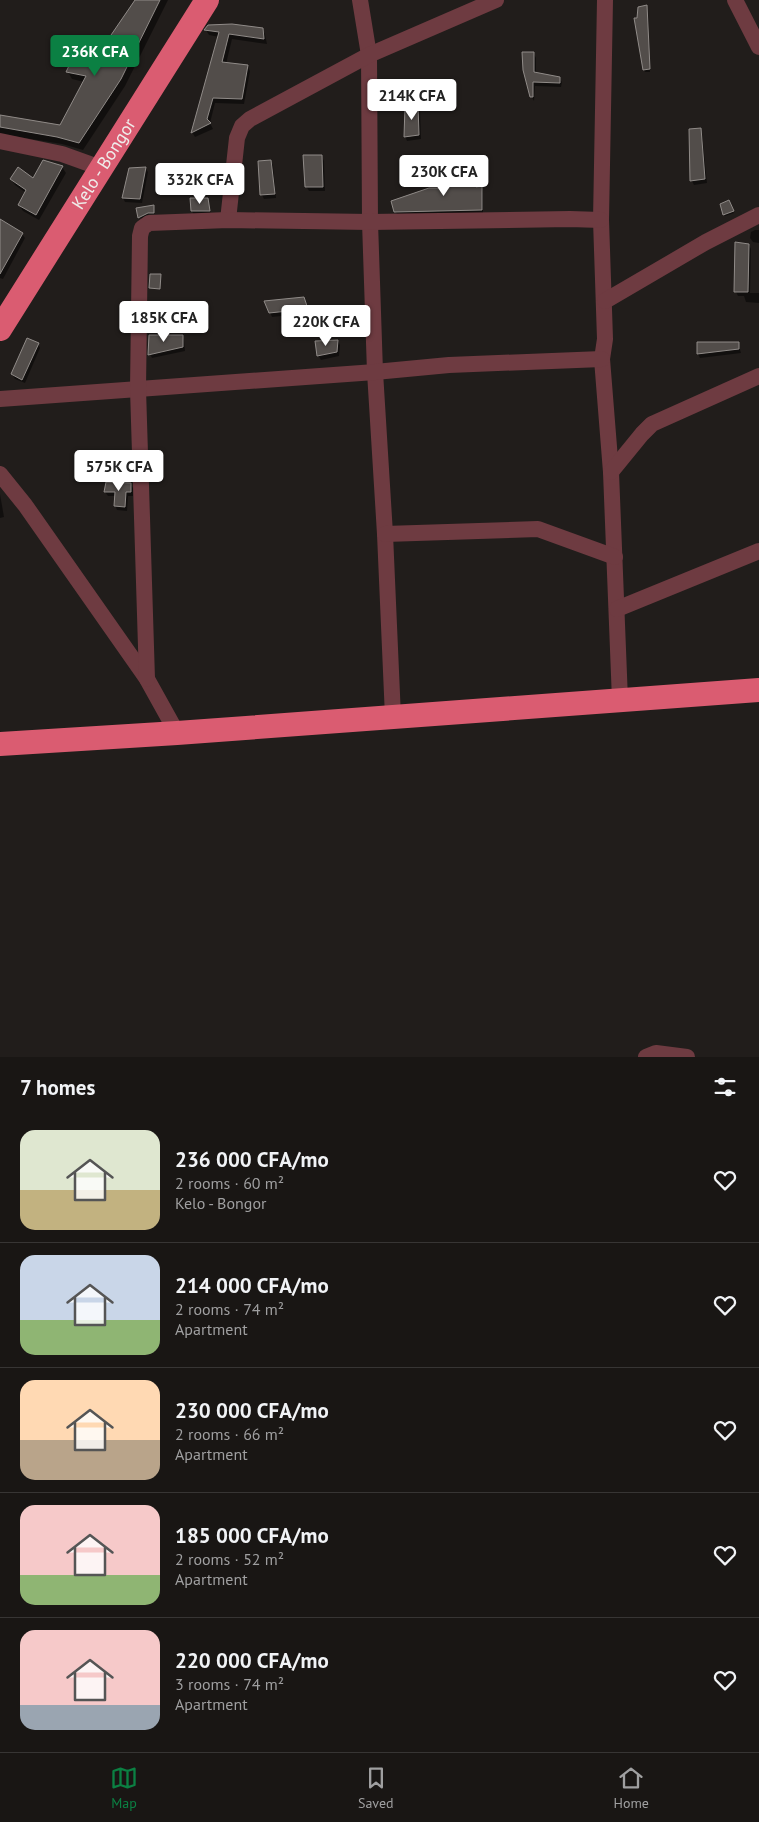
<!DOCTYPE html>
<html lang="en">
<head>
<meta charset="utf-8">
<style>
  :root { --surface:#191614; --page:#262322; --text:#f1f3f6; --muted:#9f9fa0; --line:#373534; --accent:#0b8043 }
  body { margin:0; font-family:"PT Sans",sans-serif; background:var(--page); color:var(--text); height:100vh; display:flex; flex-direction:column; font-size:19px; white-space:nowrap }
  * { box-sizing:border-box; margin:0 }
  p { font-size:16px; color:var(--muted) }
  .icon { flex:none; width:28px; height:28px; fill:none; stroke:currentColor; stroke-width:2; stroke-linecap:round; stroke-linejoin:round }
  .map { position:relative; height:1057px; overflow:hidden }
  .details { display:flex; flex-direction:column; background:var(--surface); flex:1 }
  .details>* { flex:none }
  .price { position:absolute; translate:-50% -42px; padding:0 11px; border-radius:5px; background:#fff; color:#222; font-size:16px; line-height:32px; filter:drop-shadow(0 1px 2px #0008) }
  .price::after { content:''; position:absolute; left:50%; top:30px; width:15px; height:11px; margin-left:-8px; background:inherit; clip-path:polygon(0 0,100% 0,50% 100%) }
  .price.on { background:var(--accent); color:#fff }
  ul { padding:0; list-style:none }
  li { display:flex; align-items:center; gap:15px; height:125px; padding:0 20px }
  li+li { border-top:1px solid var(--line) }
  li span { display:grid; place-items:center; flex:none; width:140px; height:100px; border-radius:15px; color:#555 }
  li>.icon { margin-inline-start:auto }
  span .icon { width:60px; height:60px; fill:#fffc; stroke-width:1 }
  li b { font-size:21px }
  h2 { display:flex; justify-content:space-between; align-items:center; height:60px; padding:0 20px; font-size:21px }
  .menu { display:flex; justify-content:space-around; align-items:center; height:70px; border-top:1px solid var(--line); background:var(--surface); font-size:14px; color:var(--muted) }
  .menu a { display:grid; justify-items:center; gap:2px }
  .menu .on { color:var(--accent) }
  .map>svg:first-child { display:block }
  .shadow { fill:#0007 }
  .building { fill:#524d4a; stroke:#908b88 }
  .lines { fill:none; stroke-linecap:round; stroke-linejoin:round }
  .minor { stroke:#6e3b41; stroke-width:16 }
  .highway { stroke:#da5c71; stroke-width:24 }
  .labels { text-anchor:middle; stroke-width:4; stroke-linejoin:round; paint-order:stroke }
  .street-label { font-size:18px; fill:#efecea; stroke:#211d1b }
</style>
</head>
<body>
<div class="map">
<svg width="759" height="1057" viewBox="0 0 759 1057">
  <rect width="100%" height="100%" fill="#211d1b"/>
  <g class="shadow">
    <path d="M 137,0 L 168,0 L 125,86 L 83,150 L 62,144 L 0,134 L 0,116 L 61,126 L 84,82 L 72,79 L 68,72 L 98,55 Z"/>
    <path d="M 647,7 L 648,9 L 650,72 L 645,72 L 644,70 Z"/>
    <path d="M 262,29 L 265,34 L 267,44 L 232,39 L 226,64 L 247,66 L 250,71 L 244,104 L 215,103 L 210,123 L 213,129 L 195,137 L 192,132 L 219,37 L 209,35 L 206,30 Z"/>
    <path d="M 534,54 L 536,58 L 536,74 L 559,78 L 562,82 L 561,87 L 535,86 L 534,101 L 531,96 Z"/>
    <path d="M 418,105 L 420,109 L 421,139 L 407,141 L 405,136 Z"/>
    <path d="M 690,130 L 700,130 L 702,133 L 707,183 L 694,185 L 692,181 Z"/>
    <path d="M 322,157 L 324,161 L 325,191 L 309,191 L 306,186 Z"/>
    <path d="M 270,161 L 273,165 L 276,198 L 264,199 L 262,195 L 260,162 Z"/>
    <path d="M 62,167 L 66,173 L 39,220 L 23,211 L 19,205 L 26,193 L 15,185 L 11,179 L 34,180 Z"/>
    <path d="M 145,168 L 148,172 L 142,203 L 125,202 L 123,198 Z"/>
    <path d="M 473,177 L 476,188 L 481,188 L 483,191 L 483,213 L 397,214 L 395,211 L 448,190 Z"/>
    <path d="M 192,200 L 207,200 L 211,215 L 194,215 L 192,211 Z"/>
    <path d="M 729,201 L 734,213 L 725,216 L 722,205 Z"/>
    <path d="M 154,208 L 154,214 L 149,214 L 141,219 L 138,209 Z"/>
    <path d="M 0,221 L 22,234 L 25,238 L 3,279 L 0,278 Z"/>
    <path d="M 755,230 L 759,230 L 759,243 L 753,242 L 750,238 L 751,232 Z"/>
    <path d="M 749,245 L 751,249 L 750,293 L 759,293 L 759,303 L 746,302 L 744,296 L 738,296 L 736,292 Z"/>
    <path d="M 306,303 L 309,313 L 272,317 L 270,312 Z"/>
    <path d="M 182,336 L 184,340 L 185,351 L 152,358 L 150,354 Z"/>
    <path d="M 338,341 L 340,345 L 339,356 L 321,360 L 318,355 Z"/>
    <path d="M 738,343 L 741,353 L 700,358 L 698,354 Z"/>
    <path d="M 38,344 L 40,348 L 25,383 L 15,379 L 12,374 Z"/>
    <path d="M 130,484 L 133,488 L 133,496 L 128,496 L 127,511 L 117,510 L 115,505 L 116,496 L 108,496 L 105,492 Z"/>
    <path d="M 0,494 L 4,517 L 0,518 Z"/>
  </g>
  <g class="building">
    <path d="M 135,0 L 160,0 L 121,79 L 79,143 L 57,137 L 0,127 L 0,115 L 60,125 L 86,76 L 66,72 L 78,47 L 98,54 Z"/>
    <path d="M 647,5 L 650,69 L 643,70 L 634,18 L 637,18 L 638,7 Z"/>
    <path d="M 232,24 L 263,28 L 264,39 L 229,34 L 222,62 L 248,65 L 242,99 L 213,98 L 207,119 L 211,123 L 191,133 L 219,32 L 204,30 L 208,25 Z"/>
    <path d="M 522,52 L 534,52 L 534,72 L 560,77 L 560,83 L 533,82 L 533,97 L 530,97 L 523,70 Z"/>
    <path d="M 418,104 L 419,135 L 404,137 L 405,106 Z"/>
    <path d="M 701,128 L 705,179 L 690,181 L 689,129 Z"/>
    <path d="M 303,155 L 322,155 L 323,187 L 305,187 Z"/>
    <path d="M 43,160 L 63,166 L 36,215 L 18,205 L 26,190 L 10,179 L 18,167 L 33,178 Z"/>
    <path d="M 271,160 L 275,194 L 260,195 L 258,161 Z"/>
    <path d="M 146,167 L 140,199 L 122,198 L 129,168 Z"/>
    <path d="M 446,174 L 473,176 L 476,187 L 482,186 L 482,210 L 394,212 L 391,201 L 429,188 L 447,188 Z"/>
    <path d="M 190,198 L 208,198 L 210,211 L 191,211 Z"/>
    <path d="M 729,200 L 734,211 L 723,215 L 720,204 Z"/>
    <path d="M 154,205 L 154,213 L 148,213 L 138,218 L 136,208 Z"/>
    <path d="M 0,219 L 23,233 L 0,274 Z"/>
    <path d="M 735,242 L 749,244 L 748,292 L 734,292 Z"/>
    <path d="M 150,274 L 161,274 L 160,289 L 149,288 Z"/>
    <path d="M 304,297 L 308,309 L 269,313 L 264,301 Z"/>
    <path d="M 149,335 L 183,335 L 183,347 L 148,355 Z"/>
    <path d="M 27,338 L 39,343 L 22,380 L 11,374 Z"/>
    <path d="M 338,340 L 337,352 L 317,356 L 315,341 Z"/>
    <path d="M 697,342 L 739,342 L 739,349 L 697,354 Z"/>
    <path d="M 106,482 L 131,483 L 131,492 L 126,492 L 125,507 L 114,506 L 115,492 L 104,492 Z"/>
  </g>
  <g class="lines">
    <g class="minor">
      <path d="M 360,0 L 369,55 L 370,222 L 375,372 L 385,534 L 393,717"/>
      <path d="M 605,0 L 601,220 L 605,339 L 602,359 L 611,472 L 620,700"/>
      <path d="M 735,0 L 759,47"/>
      <path d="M 0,141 L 62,154 L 101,168"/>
      <path d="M 228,220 L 237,138 L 242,126 L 250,119 L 369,55 L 496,0"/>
      <path d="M 605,301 L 706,242 L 759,215"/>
      <path d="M 0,399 L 375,372 L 449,365 L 602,359"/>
      <path d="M 611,472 L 642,434 L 652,424 L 759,376"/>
      <path d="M 0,474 L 25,505 L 147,679 L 177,733"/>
      <path d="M 385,534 L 538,529 L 615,557"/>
      <path d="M 617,609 L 759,551"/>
      <path d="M 147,679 L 138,389 L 140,236 L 142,228 L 149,223 L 228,220 L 370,222 L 570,219 L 601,220"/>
      <path d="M 646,1057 L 656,1053 L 687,1057"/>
    </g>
    <g class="highway">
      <path id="s1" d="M 0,329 L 207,0"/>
      <path d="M 0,744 L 177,733 L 759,690"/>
    </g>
  </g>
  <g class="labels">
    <g class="street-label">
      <text dy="6" stroke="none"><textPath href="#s1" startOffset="195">Kelo - Bongor</textPath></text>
    </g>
  </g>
</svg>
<b class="price on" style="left:95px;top:77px">236K CFA</b>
<b class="price" style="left:412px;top:121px">214K CFA</b>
<b class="price" style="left:444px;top:197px">230K CFA</b>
<b class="price" style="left:200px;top:205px">332K CFA</b>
<b class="price" style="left:164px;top:343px">185K CFA</b>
<b class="price" style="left:326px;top:347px">220K CFA</b>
<b class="price" style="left:119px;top:492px">575K CFA</b>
</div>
<section class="details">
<h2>7 homes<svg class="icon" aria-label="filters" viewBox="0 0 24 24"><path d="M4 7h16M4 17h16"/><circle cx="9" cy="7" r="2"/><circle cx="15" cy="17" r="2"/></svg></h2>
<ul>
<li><span style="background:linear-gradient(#dfe7d0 60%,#c2b280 0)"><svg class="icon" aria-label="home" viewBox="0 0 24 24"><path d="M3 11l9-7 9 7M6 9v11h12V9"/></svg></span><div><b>236 000 CFA/mo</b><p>2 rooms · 60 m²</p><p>Kelo - Bongor</p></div><svg class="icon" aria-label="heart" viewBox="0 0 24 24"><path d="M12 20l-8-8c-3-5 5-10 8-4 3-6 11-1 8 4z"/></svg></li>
<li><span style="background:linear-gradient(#c9d6e8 65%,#8fb573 0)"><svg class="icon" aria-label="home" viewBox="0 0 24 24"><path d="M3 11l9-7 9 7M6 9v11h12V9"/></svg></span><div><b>214 000 CFA/mo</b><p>2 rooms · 74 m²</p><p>Apartment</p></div><svg class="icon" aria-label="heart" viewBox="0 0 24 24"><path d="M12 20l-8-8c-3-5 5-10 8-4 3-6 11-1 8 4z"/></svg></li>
<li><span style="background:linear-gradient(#ffd9b3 60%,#b9a48a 0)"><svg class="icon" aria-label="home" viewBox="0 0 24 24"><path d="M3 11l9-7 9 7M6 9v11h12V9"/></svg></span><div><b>230 000 CFA/mo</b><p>2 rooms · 66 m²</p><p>Apartment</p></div><svg class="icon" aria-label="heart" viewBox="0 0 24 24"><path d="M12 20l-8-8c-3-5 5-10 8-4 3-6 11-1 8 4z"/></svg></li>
<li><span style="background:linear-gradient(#f6c9c9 70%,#8fb573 0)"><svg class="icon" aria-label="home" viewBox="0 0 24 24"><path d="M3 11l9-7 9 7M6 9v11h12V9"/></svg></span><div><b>185 000 CFA/mo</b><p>2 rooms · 52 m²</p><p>Apartment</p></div><svg class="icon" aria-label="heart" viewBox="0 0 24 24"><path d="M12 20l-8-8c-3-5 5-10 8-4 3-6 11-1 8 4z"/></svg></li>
<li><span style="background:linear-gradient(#f6c9c9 75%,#9aa5b1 0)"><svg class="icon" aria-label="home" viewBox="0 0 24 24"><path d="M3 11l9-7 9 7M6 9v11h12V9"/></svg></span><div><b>220 000 CFA/mo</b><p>3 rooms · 74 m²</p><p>Apartment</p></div><svg class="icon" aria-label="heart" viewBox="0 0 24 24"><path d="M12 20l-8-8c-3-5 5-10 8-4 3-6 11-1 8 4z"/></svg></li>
</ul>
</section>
<nav class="menu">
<a class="on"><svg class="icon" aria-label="map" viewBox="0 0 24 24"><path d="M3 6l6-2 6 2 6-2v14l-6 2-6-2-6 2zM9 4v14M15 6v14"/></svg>Map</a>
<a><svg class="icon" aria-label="saved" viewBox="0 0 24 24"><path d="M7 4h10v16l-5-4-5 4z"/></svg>Saved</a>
<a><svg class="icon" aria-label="home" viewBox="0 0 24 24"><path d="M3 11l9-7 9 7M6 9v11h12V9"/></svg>Home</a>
</nav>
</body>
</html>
